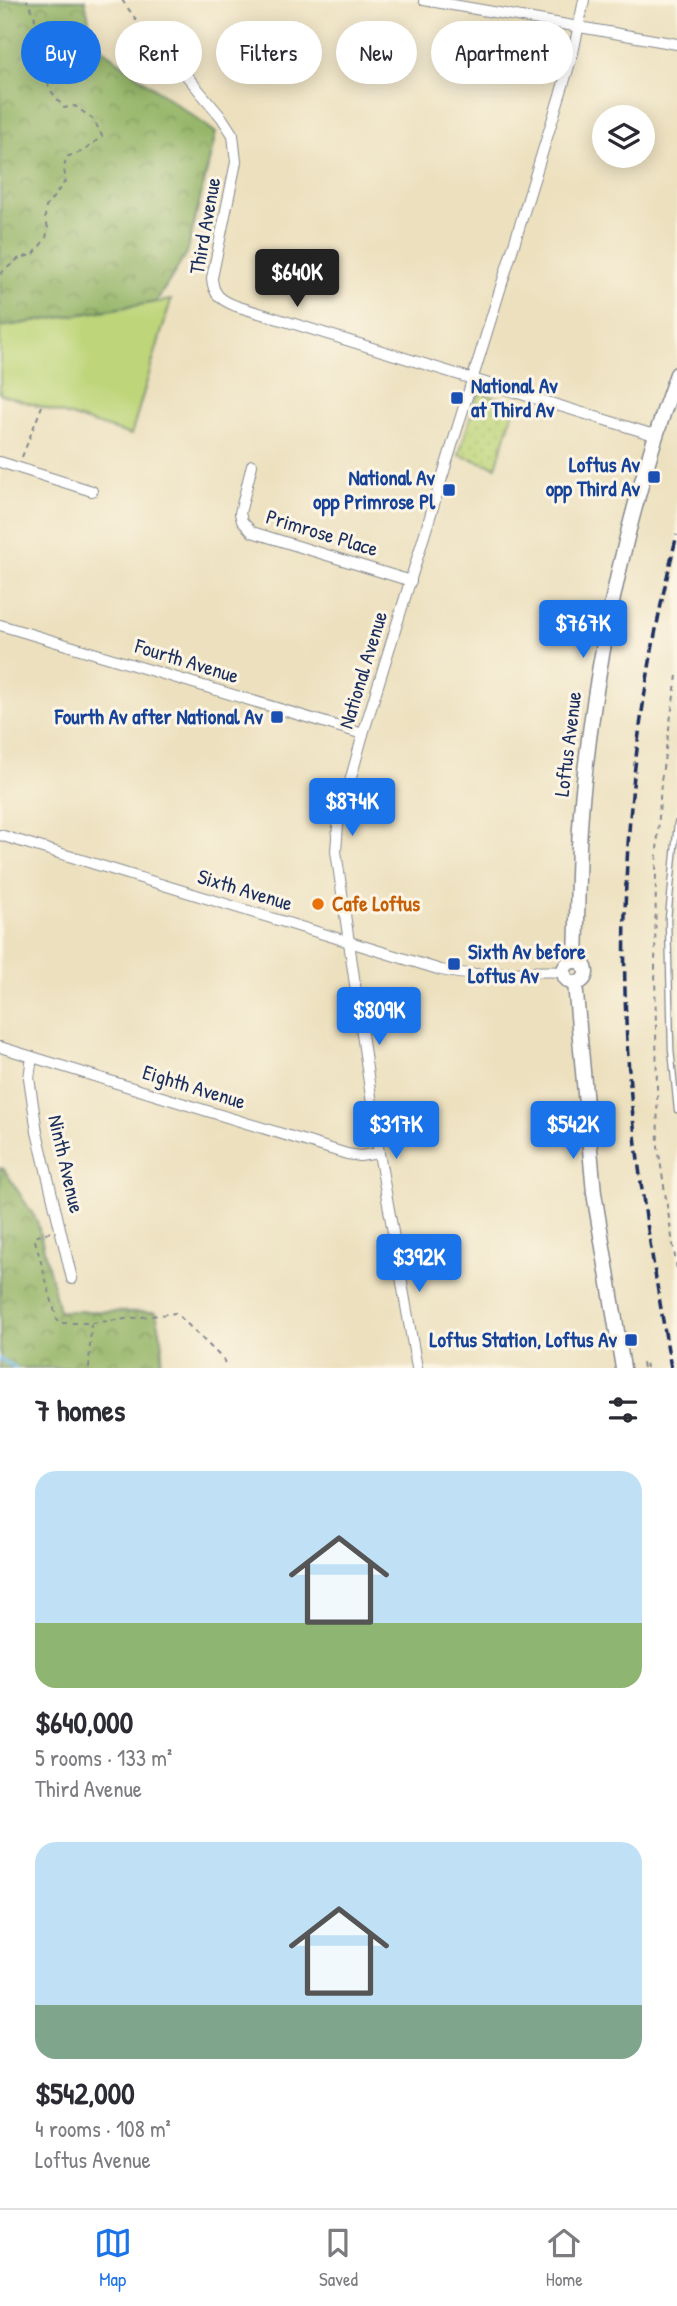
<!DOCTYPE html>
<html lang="en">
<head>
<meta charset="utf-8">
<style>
  :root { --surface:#fff; --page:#f2f2f3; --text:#2b2b33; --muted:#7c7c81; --line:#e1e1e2; --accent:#1a73e8 }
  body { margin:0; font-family:"Patrick Hand",sans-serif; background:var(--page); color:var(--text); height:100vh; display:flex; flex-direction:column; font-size:26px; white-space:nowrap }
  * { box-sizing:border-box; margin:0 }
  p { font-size:23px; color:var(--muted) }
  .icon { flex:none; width:38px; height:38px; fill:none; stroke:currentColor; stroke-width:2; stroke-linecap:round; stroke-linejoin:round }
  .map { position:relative; height:1368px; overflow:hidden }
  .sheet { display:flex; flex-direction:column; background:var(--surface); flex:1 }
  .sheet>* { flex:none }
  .banner { position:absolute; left:21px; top:21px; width:635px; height:63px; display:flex; gap:14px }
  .fabs { position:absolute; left:592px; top:105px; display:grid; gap:14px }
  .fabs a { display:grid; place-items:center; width:63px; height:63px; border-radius:50%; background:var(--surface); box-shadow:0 4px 18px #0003; font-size:35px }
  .price { position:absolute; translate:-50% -60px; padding:0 16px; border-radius:7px; background:var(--accent); color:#fff; font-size:23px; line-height:46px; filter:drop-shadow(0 2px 4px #0008) }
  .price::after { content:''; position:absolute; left:50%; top:42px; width:21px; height:16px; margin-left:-10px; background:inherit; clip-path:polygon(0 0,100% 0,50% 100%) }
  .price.selected { background:#222; color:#fff }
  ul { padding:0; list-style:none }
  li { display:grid; align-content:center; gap:14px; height:371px; padding:0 35px }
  li span { display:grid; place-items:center; height:217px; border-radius:21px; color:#555 }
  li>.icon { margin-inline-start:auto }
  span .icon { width:126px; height:126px; fill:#fffc; stroke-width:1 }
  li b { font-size:30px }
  h2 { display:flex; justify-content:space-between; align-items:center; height:84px; padding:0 35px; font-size:30px }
  .chip { padding:0 24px; border-radius:32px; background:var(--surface); box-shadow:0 4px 18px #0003; font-size:24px; line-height:63px }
  .chip.selected { background:var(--accent); color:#fff }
  .menu { display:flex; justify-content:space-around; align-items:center; height:98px; border-top:2px solid var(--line); background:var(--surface); font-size:19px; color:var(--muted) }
  .menu a { display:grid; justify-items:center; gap:4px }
  .menu .selected { color:var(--accent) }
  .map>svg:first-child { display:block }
  .green { fill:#bed579; stroke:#6c826c; stroke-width:2 }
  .forest { fill:url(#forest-crowns); stroke:#587264; stroke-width:2 }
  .park { fill:url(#park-dots); stroke:#6c826c; stroke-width:2 }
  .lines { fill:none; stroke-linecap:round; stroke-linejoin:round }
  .stream { stroke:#6cb6e4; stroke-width:3.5 }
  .lane-casing { stroke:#84888e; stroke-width:7 }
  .street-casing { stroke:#84888e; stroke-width:12 }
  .secondary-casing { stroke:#84888e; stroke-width:17 }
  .path { stroke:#84888e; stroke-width:2; stroke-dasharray:5 5; stroke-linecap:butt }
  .lane { stroke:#fff; stroke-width:4.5 }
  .street { stroke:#fff; stroke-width:10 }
  .secondary { stroke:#fff; stroke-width:14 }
  .rail { stroke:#1b2f5e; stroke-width:3.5; stroke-dasharray:10 5; stroke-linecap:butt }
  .transit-dot { fill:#1a4fb4; stroke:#fcf5e5; stroke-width:2.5 }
  .food-dot { fill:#e8710a; stroke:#fcf5e5; stroke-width:2.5 }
  .labels { text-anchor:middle; stroke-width:6; stroke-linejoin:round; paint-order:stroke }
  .street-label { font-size:21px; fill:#1b2f5e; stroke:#fcf5e5 }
  .transit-label { font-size:21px; font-weight:bold; fill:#164399; stroke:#fcf5e5; text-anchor:end }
  .food-label { font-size:21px; font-weight:bold; fill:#c56008; stroke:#fcf5e5; text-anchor:start }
</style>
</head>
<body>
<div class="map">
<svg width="677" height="1368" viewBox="0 0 677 1368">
  <defs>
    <pattern id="forest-crowns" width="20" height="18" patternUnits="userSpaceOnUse" patternTransform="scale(1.75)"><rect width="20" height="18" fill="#96b669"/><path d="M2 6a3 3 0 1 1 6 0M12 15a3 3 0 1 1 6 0" fill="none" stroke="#7a945a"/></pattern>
    <pattern id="park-dots" width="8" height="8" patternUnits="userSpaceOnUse" patternTransform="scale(1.75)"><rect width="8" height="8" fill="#bed579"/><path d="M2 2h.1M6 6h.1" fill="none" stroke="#a3b76b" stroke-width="1.8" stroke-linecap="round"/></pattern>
  </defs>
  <rect width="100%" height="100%" fill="#fcf5e5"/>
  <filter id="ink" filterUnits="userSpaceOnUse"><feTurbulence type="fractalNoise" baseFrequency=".0143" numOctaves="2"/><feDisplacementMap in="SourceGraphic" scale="14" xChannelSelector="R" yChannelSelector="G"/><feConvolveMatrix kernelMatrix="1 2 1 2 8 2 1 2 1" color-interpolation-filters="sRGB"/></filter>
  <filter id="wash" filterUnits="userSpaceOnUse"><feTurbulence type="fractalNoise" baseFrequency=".00686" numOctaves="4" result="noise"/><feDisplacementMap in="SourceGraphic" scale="28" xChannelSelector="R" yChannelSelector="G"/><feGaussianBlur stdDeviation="1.57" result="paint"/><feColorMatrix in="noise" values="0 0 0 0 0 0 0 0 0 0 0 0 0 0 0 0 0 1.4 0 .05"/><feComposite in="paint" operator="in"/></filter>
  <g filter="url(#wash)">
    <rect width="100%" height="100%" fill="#ece0be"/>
    <path class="green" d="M 171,300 L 131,435 L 0,394 L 0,327 Z"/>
    <g class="forest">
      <path d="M 0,0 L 85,0 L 93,41 C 132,74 175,102 216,133 L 187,253 L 156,302 L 0,327 Z"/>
      <path d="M 0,1168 L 4,1169 L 37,1221 L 59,1311 L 156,1312 L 163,1344 L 160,1368 L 0,1368 Z"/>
    </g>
    <path class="park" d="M 480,393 L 516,403 L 496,467 L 459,455 L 477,396 Z"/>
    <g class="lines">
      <path class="stream" d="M 0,1359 L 16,1368"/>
    </g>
  </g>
  <g filter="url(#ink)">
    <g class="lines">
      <defs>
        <g id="lane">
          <path d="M 677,823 L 668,919 L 671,1049 L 677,1110"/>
          <path d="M 590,1121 L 602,1120"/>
        </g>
        <g id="street">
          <path d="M 424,0 L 677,44"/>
          <path d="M 143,30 L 170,56 L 222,118 L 233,135 L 236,162 L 212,278 C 213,295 221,300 236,306 L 654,435"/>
          <path d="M 0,462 L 92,491"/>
          <path d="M 252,465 L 240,513 L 242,521 L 252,532 L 411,581"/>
          <path d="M 0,625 L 363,734"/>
          <path d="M 0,835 L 441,970 C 486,980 521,969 564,972"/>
          <path d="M 0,1047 L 347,1154 L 360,1156 L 379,1153"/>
          <path d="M 32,1057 L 29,1078 L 37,1132 L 72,1279"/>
          <path d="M 417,1368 L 379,1153 L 336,851 L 338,825 L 363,734 L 573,53 L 584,0"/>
        </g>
        <g id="secondary">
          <path d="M 576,961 C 578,901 577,841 584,781 C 599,642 629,505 677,374"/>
          <circle cx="575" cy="972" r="11"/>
          <path d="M 575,983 L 594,1193 L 623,1368"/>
        </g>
      </defs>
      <use href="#lane" class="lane-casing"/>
      <use href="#street" class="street-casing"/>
      <use href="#secondary" class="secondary-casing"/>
      <g class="path">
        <path d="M 122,0 L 137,21"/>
        <path d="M 0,274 L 18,259 L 34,254 L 46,238 L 48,228 L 45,217 L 46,207 L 66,180 L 64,170 L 66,157 L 84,151 L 102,136 L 94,120 L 75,106 L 64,108 L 51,91 L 31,40 L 35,18 L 27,0"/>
        <path d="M 22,457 L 42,406"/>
        <path d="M 677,676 L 661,781 L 656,870 L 655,970 L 658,1147 L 677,1270"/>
        <path d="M 50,1232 L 34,1237 L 58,1323 L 91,1323 L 176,1313 L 224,1360 L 225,1368"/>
        <path d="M 89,1368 L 91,1324"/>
        <path d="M 643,1368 L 642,1363 L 645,1362 L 646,1368"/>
      </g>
      <use href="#lane" class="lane"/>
      <use href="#street" class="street"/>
      <use href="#secondary" class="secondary"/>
      <path class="rail" d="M 671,1368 C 656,1278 639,1187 631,1096 C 614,908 631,718 677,535"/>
    </g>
  </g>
  <g class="transit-dot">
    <rect x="450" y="391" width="14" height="14" rx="3.5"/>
    <rect x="647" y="470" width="14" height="14" rx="3.5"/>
    <rect x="442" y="483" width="14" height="14" rx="3.5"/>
    <rect x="270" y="710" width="14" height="14" rx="3.5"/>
    <rect x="447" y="957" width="14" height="14" rx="3.5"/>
    <rect x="624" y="1333" width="14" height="14" rx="3.5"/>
  </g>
  <circle class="food-dot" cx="318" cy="904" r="7"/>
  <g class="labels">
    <g class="street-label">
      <text transform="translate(205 226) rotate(-80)" y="7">Third Avenue</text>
      <text transform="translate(322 533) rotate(17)" y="7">Primrose Place</text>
      <text transform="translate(187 661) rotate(17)" y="7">Fourth Avenue</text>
      <text transform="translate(363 670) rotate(-73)" y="7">National Avenue</text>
      <text transform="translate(568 744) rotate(-83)" y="7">Loftus Avenue</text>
      <text transform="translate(245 890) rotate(17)" y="7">Sixth Avenue</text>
      <text transform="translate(194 1087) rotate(17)" y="7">Eighth Avenue</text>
      <text transform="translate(66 1164) rotate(77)" y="7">Ninth Avenue</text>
    </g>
    <g class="transit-label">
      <text x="471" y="393" text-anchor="start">National Av<tspan x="471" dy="24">at Third Av</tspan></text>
      <text x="640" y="472">Loftus Av<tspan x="640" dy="24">opp Third Av</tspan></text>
      <text x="435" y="485">National Av<tspan x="435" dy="24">opp Primrose Pl</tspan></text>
      <text x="263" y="724">Fourth Av after National Av</text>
      <text x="468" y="959" text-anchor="start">Sixth Av before<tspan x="468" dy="24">Loftus Av</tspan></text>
      <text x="617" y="1347">Loftus Station, Loftus Av</text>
    </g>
    <g class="food-label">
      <text x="332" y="911">Cafe Loftus</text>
    </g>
  </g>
</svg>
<div class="fabs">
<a><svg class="icon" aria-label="layers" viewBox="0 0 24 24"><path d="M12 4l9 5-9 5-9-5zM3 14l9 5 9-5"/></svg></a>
</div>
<b class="price selected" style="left:297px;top:309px">$640K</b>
<b class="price" style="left:583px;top:660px">$767K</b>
<b class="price" style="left:352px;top:838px">$874K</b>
<b class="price" style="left:379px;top:1047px">$809K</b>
<b class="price" style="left:396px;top:1161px">$317K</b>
<b class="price" style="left:573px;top:1161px">$542K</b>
<b class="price" style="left:419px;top:1294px">$392K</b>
<div class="banner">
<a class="chip selected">Buy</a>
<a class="chip">Rent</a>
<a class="chip">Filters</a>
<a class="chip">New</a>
<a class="chip">Apartment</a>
</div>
</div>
<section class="sheet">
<h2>7 homes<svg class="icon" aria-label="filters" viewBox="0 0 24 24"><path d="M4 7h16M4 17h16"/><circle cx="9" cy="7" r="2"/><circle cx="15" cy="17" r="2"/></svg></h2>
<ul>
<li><span style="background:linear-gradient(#bfe0f5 70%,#8fb573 0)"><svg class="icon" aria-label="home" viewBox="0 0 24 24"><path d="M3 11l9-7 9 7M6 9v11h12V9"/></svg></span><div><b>$640,000</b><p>5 rooms · 133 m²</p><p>Third Avenue</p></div></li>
<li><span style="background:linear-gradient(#bfe0f5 75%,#7fa58c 0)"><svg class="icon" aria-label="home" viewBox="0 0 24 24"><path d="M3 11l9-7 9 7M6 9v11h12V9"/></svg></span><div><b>$542,000</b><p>4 rooms · 108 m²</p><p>Loftus Avenue</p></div></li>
</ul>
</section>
<nav class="menu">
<a class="selected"><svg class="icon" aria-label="map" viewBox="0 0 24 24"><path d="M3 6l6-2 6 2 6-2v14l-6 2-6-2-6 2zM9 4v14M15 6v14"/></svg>Map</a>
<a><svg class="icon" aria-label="saved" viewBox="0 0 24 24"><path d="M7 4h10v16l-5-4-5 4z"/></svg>Saved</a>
<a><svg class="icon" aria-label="home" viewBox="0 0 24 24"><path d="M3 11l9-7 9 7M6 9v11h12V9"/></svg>Home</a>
</nav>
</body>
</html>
